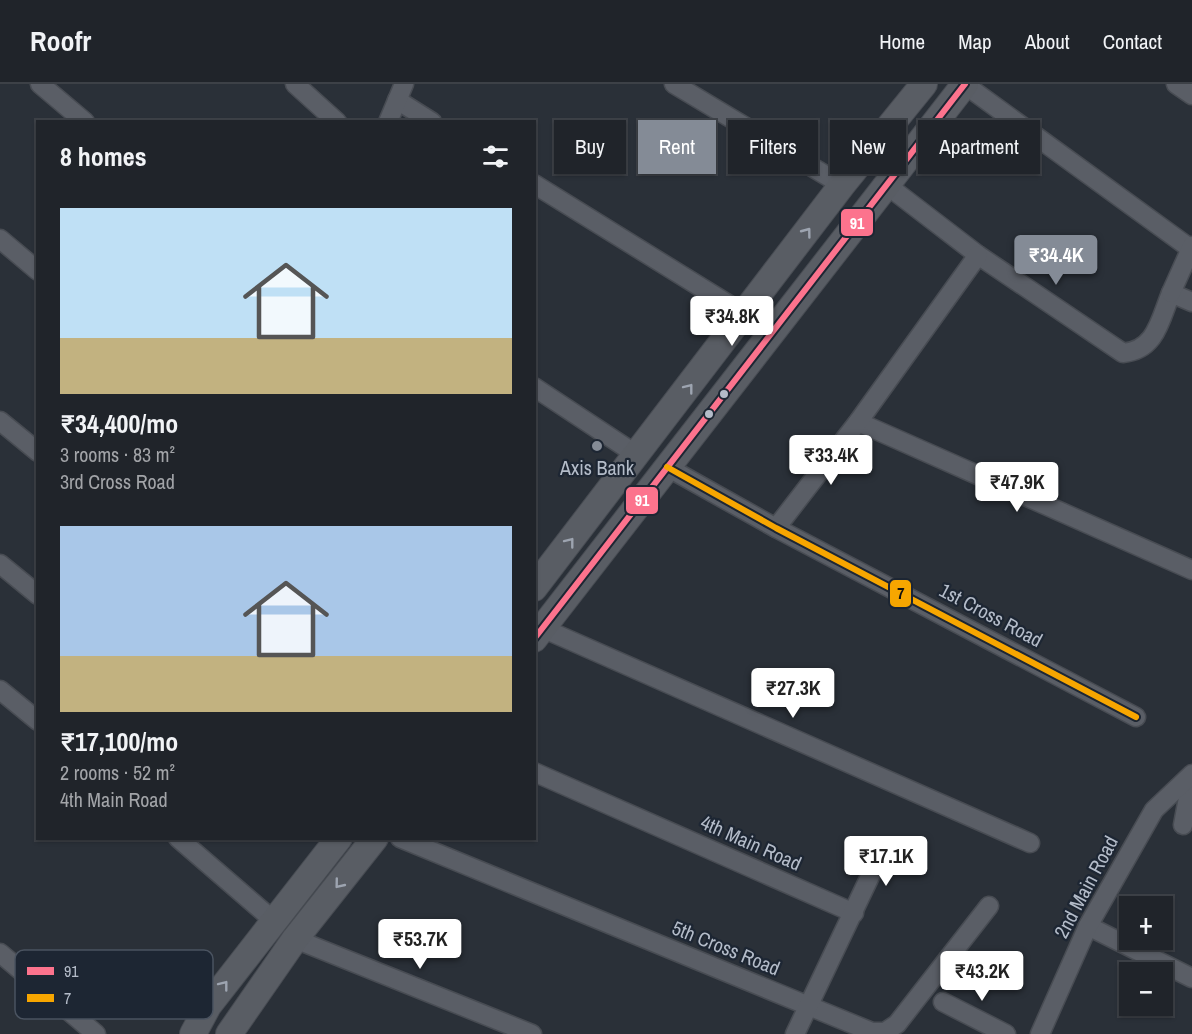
<!DOCTYPE html>
<html lang="en">
<head>
<meta charset="utf-8">
<style>
  :root { --surface:#20242a; --page:#282c32; --text:#f1f3f6; --muted:#a2a4a8; --line:#3d4147; --accent:#848b96 }
  body { margin:0; font-family:"Archivo Narrow",sans-serif; background:var(--page); color:var(--text); height:100vh; display:flex; flex-direction:column; font-size:22px; white-space:nowrap }
  * { box-sizing:border-box; margin:0 }
  p { font-size:20px; color:var(--muted) }
  .icon { flex:none; width:33px; height:33px; fill:none; stroke:currentColor; stroke-width:2; stroke-linecap:round; stroke-linejoin:round }
  .map { position:relative; flex:1; overflow:hidden }
  .drawer { position:absolute; left:36px; top:36px; width:500px; height:720px; display:flex; flex-direction:column; background:var(--surface); border-radius:0px; box-shadow:0 2px 4px #0004,0 0 0 2px var(--line) }
  .drawer>* { flex:none }
  .top-card { position:absolute; left:554px; top:36px; width:548px; height:54px; display:flex; gap:12px }
  .buttons { position:absolute; left:1119px; top:812px; display:grid; gap:12px }
  .buttons a { display:grid; place-items:center; width:54px; height:54px; border-radius:0px; background:var(--surface); box-shadow:0 2px 4px #0004,0 0 0 2px var(--line); font-size:30px }
  .price { position:absolute; translate:-50% -51px; padding:0 14px; border-radius:6px; background:#fff; color:#222; font-size:20px; line-height:39px; filter:drop-shadow(0 2px 3px #0008) }
  .price::after { content:''; position:absolute; left:50%; top:36px; width:18px; height:14px; margin-left:-9px; background:inherit; clip-path:polygon(0 0,100% 0,50% 100%) }
  .price.current { background:var(--accent); color:#fff }
  ul { padding:0; list-style:none }
  li { display:grid; align-content:center; gap:12px; height:318px; padding:0 24px }
  li span { display:grid; place-items:center; height:186px; border-radius:0px; color:#555 }
  li>.icon { margin-inline-start:auto }
  span .icon { width:108px; height:108px; fill:#fffc; stroke-width:1 }
  li b { font-size:26px }
  h2 { display:flex; justify-content:space-between; align-items:center; height:72px; padding:0 24px; font-size:26px }
  .chip { padding:0 21px; border-radius:0px; background:var(--surface); box-shadow:0 2px 4px #0004,0 0 0 2px var(--line); font-size:21px; line-height:54px }
  .chip.current { background:var(--accent); color:#fff }
  header { display:flex; align-items:center; gap:36px; box-sizing:border-box; height:84px; padding:0 30px; background:var(--surface); border-bottom:2px solid var(--line) }
  header strong { font-size:28px }
  nav { display:flex; gap:33px; margin-inline-start:auto; font-size:21px }
  .map>svg:first-child { display:block }
  .lines { fill:none; stroke-linecap:round; stroke-linejoin:round }
  .street-casing { stroke:#484c53; stroke-width:21 }
  .secondary-casing { stroke:#484c53; stroke-width:28 }
  .street { stroke:#5a5e66; stroke-width:18 }
  .secondary { stroke:#595d64; stroke-width:26 }
  .bus-1-casing { stroke:#1d2633; stroke-width:10 }
  .bus-2-casing { stroke:#1d2633; stroke-width:10 }
  .bus-1 { stroke:#fc738d; stroke-width:6 }
  .bus-2 { stroke:#f7a600; stroke-width:6 }
  .oneway { stroke:#9da4b0 }
  .bus-dot { fill:#b4bcc9; stroke:#1d2633; stroke-width:2 }
  .poi-dot { fill:#848b96; stroke:#1d2633; stroke-width:2 }
  .labels { text-anchor:middle; stroke-width:4.5; stroke-linejoin:round; paint-order:stroke }
  .poi-label { font-size:20px; fill:#b4bcc9; stroke:#1d2633 }
  .street-label { font-size:20px; fill:#b4bcc9; stroke:#1d2633 }
  .key { fill:#1d2633; stroke:#4a5360; stroke-width:1.5 }
  .key-label { font-size:16px; fill:#b4bcc9 }
  .line-badge { stroke:#1d2633; stroke-width:2 }
  .badge-label { font-size:16px; text-anchor:middle; font-weight:bold; fill:#fff }
  .pale-badge-label { font-size:16px; text-anchor:middle; font-weight:bold; fill:#111 }
</style>
</head>
<body>
<header>
<strong>Roofr</strong>
<nav><a>Home</a><a>Map</a><a>About</a><a>Contact</a></nav>
</header>
<div class="map">
<svg width="1192" height="950" viewBox="0 0 1192 950">
  <rect width="100%" height="100%" fill="#2a3038"/>
  <g class="lines">
    <defs>
      <g id="street">
        <path d="M 40,0 L 85,38"/>
        <path d="M 295,0 L 337,38"/>
        <path d="M 674,0 L 842,101"/>
        <path d="M 964,0 L 1191,165"/>
        <path d="M 1176,0 L 1192,11"/>
        <path d="M 397,16 L 432,38"/>
        <path d="M 388,38 L 404,0"/>
        <path d="M 534,100 L 744,230"/>
        <path d="M 888,102 L 978,171 L 1123,269 C 1156,266 1160,236 1171,209 L 1192,218"/>
        <path d="M 0,155 L 38,187"/>
        <path d="M 1171,209 L 1192,162"/>
        <path d="M 534,303 L 637,371"/>
        <path d="M 0,337 L 38,368"/>
        <path d="M 858,338 L 1192,486"/>
        <path d="M 667,383 L 776,444 L 1136,633"/>
        <path d="M 776,444 L 858,338 L 978,171"/>
        <path d="M 0,480 L 38,511"/>
        <path d="M 542,544 L 1030,759"/>
        <path d="M 0,606 L 38,637"/>
        <path d="M 534,688 L 854,829"/>
        <path d="M 1183,741 L 1192,692"/>
        <path d="M 178,754 L 274,837"/>
        <path d="M 400,754 L 872,948 L 885,948 L 897,940 L 989,822"/>
        <path d="M 1088,842 L 1192,894"/>
        <path d="M 295,855 L 532,950"/>
        <path d="M 0,869 L 96,950"/>
        <path d="M 943,918 L 1006,950"/>
        <path d="M 795,950 L 884,763"/>
        <path d="M 1040,950 L 1088,842 L 1154,726 L 1192,690"/>
      </g>
      <g id="secondary">
        <path d="M 534,504 L 842,101 L 924,0"/>
        <path d="M 534,555 L 965,0"/>
        <path d="M 193,950 L 208,922 L 339,754"/>
        <path d="M 229,950 L 295,855 L 375,754"/>
      </g>
    </defs>
    <use href="#street" class="street-casing"/>
    <use href="#secondary" class="secondary-casing"/>
    <use href="#street" class="street"/>
    <use href="#secondary" class="secondary"/>
    <defs>
      <path id="bus-1" d="M 534,555 L 965,0"/>
      <path id="bus-2" d="M 667,383 L 776,444 L 1136,633"/>
    </defs>
    <use href="#bus-1" class="bus-1-casing"/>
    <use href="#bus-2" class="bus-2-casing"/>
    <use href="#bus-1" class="bus-1"/>
    <use href="#bus-2" class="bus-2"/>
  </g>
  <defs><path id="oneway-chevron" d="M-2-3.5L2.5 0L-2 3.5" fill="none" stroke-width="1.6" stroke-linecap="round" stroke-linejoin="round" transform="scale(1.5)"/></defs>
  <g class="oneway">
    <use href="#oneway-chevron" transform="translate(807 148) rotate(-53)"/>
    <use href="#oneway-chevron" transform="translate(689 304) rotate(-52)"/>
    <use href="#oneway-chevron" transform="translate(570 458) rotate(-52)"/>
    <use href="#oneway-chevron" transform="translate(339 800) rotate(129)"/>
    <use href="#oneway-chevron" transform="translate(224 901) rotate(-52)"/>
  </g>
  <g class="bus-dot">
    <circle cx="724" cy="310" r="5"/>
    <circle cx="709" cy="330" r="5"/>
  </g>
  <circle class="poi-dot" cx="597" cy="362" r="6"/>
  <g class="labels">
    <g class="poi-label">
      <text x="597" y="391">Axis Bank</text>
    </g>
    <g class="street-label">
      <text transform="translate(991 531) rotate(28)" y="7">1st Cross Road</text>
      <text transform="translate(751 759) rotate(24)" y="7">4th Main Road</text>
      <text transform="translate(1086 803) rotate(-62)" y="7">2nd Main Road</text>
      <text transform="translate(726 864) rotate(22)" y="7">5th Cross Road</text>
    </g>
  </g>
  <rect x="15" y="866" width="198" height="69" rx="9" class="key"/>
  <rect x="27" y="883" width="27" height="8" fill="#fc738d"/>
  <rect x="27" y="910" width="27" height="8" fill="#f7a600"/>
  <g class="key-label">
    <text x="64" y="893">91</text>
    <text x="64" y="920">7</text>
  </g>
  <g class="line-badge">
    <rect x="840" y="124" width="34" height="29" rx="6" fill="#fc738d"/>
    <rect x="625" y="402" width="34" height="29" rx="6" fill="#fc738d"/>
    <rect x="889" y="495" width="23" height="29" rx="6" fill="#f7a600"/>
  </g>
  <g class="badge-label">
    <text x="857" y="145">91</text>
    <text x="642" y="422">91</text>
  </g>
  <g class="pale-badge-label">
    <text x="901" y="515">7</text>
  </g>
</svg>
<div class="buttons">
<a>+</a>
<a>−</a>
</div>
<b class="price current" style="left:1056px;top:202px">₹34.4K</b>
<b class="price" style="left:732px;top:263px">₹34.8K</b>
<b class="price" style="left:831px;top:402px">₹33.4K</b>
<b class="price" style="left:1017px;top:429px">₹47.9K</b>
<b class="price" style="left:793px;top:635px">₹27.3K</b>
<b class="price" style="left:886px;top:803px">₹17.1K</b>
<b class="price" style="left:420px;top:886px">₹53.7K</b>
<b class="price" style="left:982px;top:918px">₹43.2K</b>
<div class="top-card">
<a class="chip">Buy</a>
<a class="chip current">Rent</a>
<a class="chip">Filters</a>
<a class="chip">New</a>
<a class="chip">Apartment</a>
</div>
<section class="drawer">
<h2>8 homes<svg class="icon" aria-label="filters" viewBox="0 0 24 24"><path d="M4 7h16M4 17h16"/><circle cx="9" cy="7" r="2"/><circle cx="15" cy="17" r="2"/></svg></h2>
<ul>
<li><span style="background:linear-gradient(#bfe0f5 70%,#c2b280 0)"><svg class="icon" aria-label="home" viewBox="0 0 24 24"><path d="M3 11l9-7 9 7M6 9v11h12V9"/></svg></span><div><b>₹34,400/mo</b><p>3 rooms · 83 m²</p><p>3rd Cross Road</p></div></li>
<li><span style="background:linear-gradient(#a9c7e8 70%,#c2b280 0)"><svg class="icon" aria-label="home" viewBox="0 0 24 24"><path d="M3 11l9-7 9 7M6 9v11h12V9"/></svg></span><div><b>₹17,100/mo</b><p>2 rooms · 52 m²</p><p>4th Main Road</p></div></li>
</ul>
</section>
</div>
</body>
</html>
